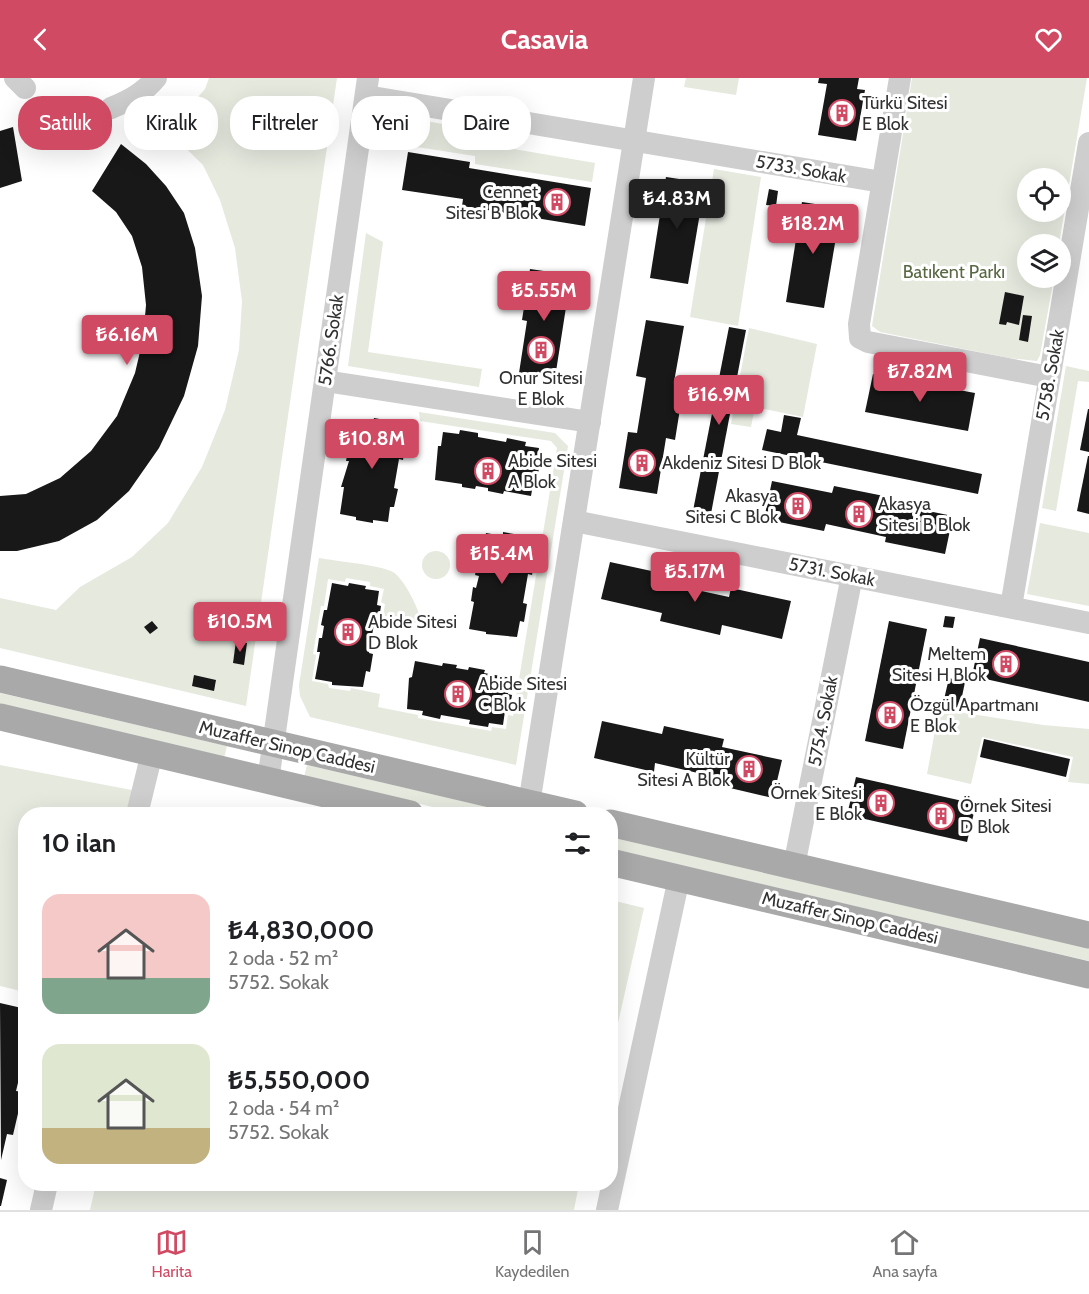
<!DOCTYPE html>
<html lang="tr">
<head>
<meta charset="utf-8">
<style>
  :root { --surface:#fff; --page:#f2f2f2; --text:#202124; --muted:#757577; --line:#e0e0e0; --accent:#d14a63 }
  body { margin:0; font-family:Cabin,sans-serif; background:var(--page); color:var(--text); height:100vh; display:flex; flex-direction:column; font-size:22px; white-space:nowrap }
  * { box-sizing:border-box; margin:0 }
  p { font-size:20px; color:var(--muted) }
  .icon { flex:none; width:33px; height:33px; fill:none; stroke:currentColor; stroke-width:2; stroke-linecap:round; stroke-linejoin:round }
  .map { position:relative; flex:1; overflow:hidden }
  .drawer { position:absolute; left:18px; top:729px; width:600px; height:384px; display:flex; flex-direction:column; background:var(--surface); border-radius:24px; box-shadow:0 6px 24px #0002 }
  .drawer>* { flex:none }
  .guide { position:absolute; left:18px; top:18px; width:600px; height:54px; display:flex; gap:12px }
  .controls { position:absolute; left:1017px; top:90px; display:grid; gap:12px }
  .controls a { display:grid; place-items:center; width:54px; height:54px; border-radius:50%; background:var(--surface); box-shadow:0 6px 24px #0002; font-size:30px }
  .price { position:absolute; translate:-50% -51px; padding:0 14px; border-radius:6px; background:var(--accent); color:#fff; font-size:20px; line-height:39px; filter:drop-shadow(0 2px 3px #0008) }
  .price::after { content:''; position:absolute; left:50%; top:36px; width:18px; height:14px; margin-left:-9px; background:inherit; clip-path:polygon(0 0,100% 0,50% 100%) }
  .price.selected { background:#222; color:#fff }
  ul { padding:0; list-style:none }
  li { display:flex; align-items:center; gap:18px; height:150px; padding:0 24px }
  li span { display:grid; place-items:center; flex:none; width:168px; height:120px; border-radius:18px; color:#555 }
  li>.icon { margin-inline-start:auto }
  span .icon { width:72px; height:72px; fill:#fffc; stroke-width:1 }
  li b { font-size:26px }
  h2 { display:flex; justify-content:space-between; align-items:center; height:72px; padding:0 24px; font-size:26px }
  .tag { padding:0 21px; border-radius:24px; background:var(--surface); box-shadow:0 6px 24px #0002; font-size:21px; line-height:54px }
  .tag.selected { background:var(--accent); color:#fff }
  header { display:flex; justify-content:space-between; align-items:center; height:78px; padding:0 24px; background:var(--accent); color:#fff; font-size:27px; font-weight:700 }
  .dock { display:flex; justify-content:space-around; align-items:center; height:84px; border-top:2px solid var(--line); background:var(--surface); font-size:16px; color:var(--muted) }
  .dock a { display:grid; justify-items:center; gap:3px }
  .dock .selected { color:var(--accent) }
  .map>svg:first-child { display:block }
  .green { fill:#e5e9de; fill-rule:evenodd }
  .building { fill:#181818 }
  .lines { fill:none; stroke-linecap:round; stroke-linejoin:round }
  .minor { stroke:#cecece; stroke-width:22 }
  .major { stroke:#a9a9a9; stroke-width:27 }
  .labels { text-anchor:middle; stroke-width:6; stroke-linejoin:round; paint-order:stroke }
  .poi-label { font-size:18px; fill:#313131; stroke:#fff; text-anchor:start }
  .street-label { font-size:18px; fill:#313131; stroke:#fff }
  .park-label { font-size:18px; fill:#586843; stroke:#fff }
</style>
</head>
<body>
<header><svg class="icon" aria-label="back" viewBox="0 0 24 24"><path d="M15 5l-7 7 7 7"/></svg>Casavia<svg class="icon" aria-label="heart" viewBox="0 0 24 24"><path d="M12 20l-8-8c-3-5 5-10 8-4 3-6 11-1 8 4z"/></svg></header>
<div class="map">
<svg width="1089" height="1132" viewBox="0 0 1089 1132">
  <rect width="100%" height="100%" fill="#fff"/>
  <g class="green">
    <path d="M 209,0 L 337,0 L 246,628 L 0,570 L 0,520 L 56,532 L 80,509 L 132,479 L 168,445 L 202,389 L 225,332 L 239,272 L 242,223 L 235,170 L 220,122 L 203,87 L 155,40 L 182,37 L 205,11 Z"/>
    <path d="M 686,0 L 739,0 L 736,17 L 684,9 Z"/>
    <path d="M 912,0 L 1087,0 L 1059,166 L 1028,166 L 1028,200 L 1054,200 L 1040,277 L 1037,283 L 1009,280 L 880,254 L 872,248 ZM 1028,100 L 1060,100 L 1060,134 L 1028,134 Z"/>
    <path d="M 381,35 L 465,50 L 484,66 L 595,85 L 592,104 L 475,86 L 475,78 L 378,63 Z"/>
    <path d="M 714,91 L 761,99 L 738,248 L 690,239 Z"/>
    <path d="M 366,155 L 383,164 L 368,274 L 482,291 L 479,309 L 348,288 Z"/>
    <path d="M 749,250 L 817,266 L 803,339 L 755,329 L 751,349 L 731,346 Z"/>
    <path d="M 1066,288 L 1089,293 L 1089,304 L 1078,303 L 1056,433 L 1042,430 Z"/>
    <path d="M 419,334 L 555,355 L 568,368 L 516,687 L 310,639 L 300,618 L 299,607 L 319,480 C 335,483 380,487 393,494 C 404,501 418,529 421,542 L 418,546 L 383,538 L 385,526 L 381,524 L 384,511 L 370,508 L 370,504 L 346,500 L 345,504 L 328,501 L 324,528 L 321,528 L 313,576 L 316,577 L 312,603 L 328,606 L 329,610 L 350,613 L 351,610 L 380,616 L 378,629 L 418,637 L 418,640 L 491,653 L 492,649 L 506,651 L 508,637 L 513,638 L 557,370 L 551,363 L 420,343 Z"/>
    <path d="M 1040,445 L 1089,455 L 1089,528 L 1027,516 Z"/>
    <circle cx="436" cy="487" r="14"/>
    <path d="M 0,615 L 227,668 L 224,680 L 0,627 Z"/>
    <path d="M 939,631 L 1043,647 L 1089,651 L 1089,706 L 1068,704 L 1073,679 L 982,659 L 971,706 L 927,696 Z"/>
    <path d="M 0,687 L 132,712 L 126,736 L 26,736 L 25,914 L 0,908 Z"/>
    <path d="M 307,687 L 517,736 L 463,736 L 304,699 Z"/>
    <path d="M 611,758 L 1089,869 L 1089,883 L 611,771 Z"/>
    <path d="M 611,822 L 644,830 L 611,976 L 610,822 Z"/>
    <path d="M 96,1106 L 579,1106 L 574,1132 L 90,1132 Z"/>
  </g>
  <g class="building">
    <path d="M 819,0 L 859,0 L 857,11 L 865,12 L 856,63 L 818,57 L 827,6 L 818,5 Z"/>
    <path d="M 13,49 L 22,103 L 0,110 L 0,53 Z"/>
    <path d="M 121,66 L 146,86 L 166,108 L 184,135 L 195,170 L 202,218 L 198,268 L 184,318 L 159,370 L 129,413 L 97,442 L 59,463 L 17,473 L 0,473 L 0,418 L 26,416 L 60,400 L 91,373 L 117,338 L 135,295 L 143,261 L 146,227 L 142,189 L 132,158 L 116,134 L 92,113 Z"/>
    <path d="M 408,74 L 470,84 L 469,90 L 591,110 L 585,148 L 462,128 L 463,121 L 402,112 Z"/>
    <path d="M 666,99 L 705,105 L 688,206 L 650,200 Z"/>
    <path d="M 769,111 L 778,113 L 776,128 L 766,127 Z"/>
    <path d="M 802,124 L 841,130 L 824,230 L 786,224 Z"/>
    <path d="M 530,191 L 571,197 L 555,300 L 519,295 L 527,243 L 522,242 Z"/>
    <path d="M 1005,214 L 1024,218 L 1019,247 L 1007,244 L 1006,247 L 999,246 Z"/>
    <path d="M 1023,237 L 1032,238 L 1028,264 L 1019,262 Z"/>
    <path d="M 646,242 L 684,248 L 674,304 L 684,306 L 675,362 L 666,360 L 657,416 L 619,410 L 628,354 L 637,355 L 646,300 L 636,298 Z"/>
    <path d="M 729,249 L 746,252 L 709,446 L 691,443 Z"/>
    <path d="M 873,296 L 975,315 L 968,353 L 865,334 Z"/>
    <path d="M 1088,331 L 1089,331 L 1089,374 L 1080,372 Z"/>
    <path d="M 784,337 L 801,340 L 797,357 L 982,396 L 978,416 L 762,372 L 767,351 L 781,354 Z"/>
    <path d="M 374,340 L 391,343 L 390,346 L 404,349 L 402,362 L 406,363 L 403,382 L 399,381 L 394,410 L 398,411 L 394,429 L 390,429 L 388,444 L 373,442 L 373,445 L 356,442 L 356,439 L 340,436 L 344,409 L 341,409 L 349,383 L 346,383 L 349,367 L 352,368 L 356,341 L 373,344 Z"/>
    <path d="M 460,352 L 478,355 L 478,359 L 506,364 L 507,360 L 526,364 L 525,368 L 539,370 L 537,384 L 540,385 L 537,401 L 534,401 L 531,418 L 504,413 L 503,416 L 488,413 L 488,410 L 476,408 L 475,411 L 462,409 L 462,406 L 435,402 L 438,368 L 441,368 L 443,354 L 459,356 Z"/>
    <path d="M 1088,378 L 1089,378 L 1089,436 L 1077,433 Z"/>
    <path d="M 772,403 L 832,415 L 834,408 L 894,420 L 893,426 L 953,438 L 945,476 L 885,464 L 886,459 L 826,446 L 824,453 L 764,441 Z"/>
    <path d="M 503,454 L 520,457 L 519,461 L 533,463 L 531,477 L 535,478 L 532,497 L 528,496 L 523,525 L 527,526 L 524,544 L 520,543 L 517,559 L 486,556 L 486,554 L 469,551 L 474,524 L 471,523 L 473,509 L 476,510 L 479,498 L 475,497 L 478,482 L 481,482 L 486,455 L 503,458 Z"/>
    <path d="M 610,484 L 670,497 L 669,506 L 729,519 L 731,510 L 791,523 L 782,561 L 722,547 L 720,557 L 660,543 L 662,535 L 601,521 Z"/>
    <path d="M 332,505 L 348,508 L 349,505 L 366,508 L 365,511 L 379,513 L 377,527 L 381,528 L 378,547 L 374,546 L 369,575 L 373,576 L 370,594 L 366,593 L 363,609 L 332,607 L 332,604 L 315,601 L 320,574 L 317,574 L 319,560 L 322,560 L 324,548 L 321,547 L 324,532 L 327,532 Z"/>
    <path d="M 945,538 L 955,539 L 953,550 L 943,549 Z"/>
    <path d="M 152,543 L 158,550 L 150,556 L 144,549 Z"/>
    <path d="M 889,543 L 927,551 L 903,671 L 865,663 Z"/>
    <path d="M 980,560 L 1089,584 L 1089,624 L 972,598 Z"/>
    <path d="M 236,563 L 247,565 L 244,587 L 233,585 Z"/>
    <path d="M 415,583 L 442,588 L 443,585 L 457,587 L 456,590 L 468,592 L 469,589 L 485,592 L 484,595 L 511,600 L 508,616 L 512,617 L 509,634 L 505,633 L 503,647 L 489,645 L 488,649 L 469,646 L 470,642 L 441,637 L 440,641 L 422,637 L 423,633 L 407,631 L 409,600 L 412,599 Z"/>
    <path d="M 194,597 L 216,602 L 214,613 L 192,608 Z"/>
    <path d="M 949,600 L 965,604 L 959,633 L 942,630 Z"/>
    <path d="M 602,643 L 662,656 L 664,648 L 724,661 L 722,669 L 782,682 L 773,720 L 713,706 L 715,699 L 655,685 L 654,694 L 594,680 Z"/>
    <path d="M 984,661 L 1070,681 L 1066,699 L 980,679 Z"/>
    <path d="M 856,699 L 976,726 L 967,764 L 847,737 Z"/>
    <path d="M 0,925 L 26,931 L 26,980 L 24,980 L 16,1013 L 23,1014 L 13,1057 L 7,1056 L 1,1082 Z"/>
    <path d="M 0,1100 L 7,1102 L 1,1128 L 0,1128 Z"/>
  </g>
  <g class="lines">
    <g class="minor">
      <path d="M 15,0 L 25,10"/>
      <path d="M 900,0 L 859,246 L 860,260 L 868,264 L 1049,299"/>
      <path d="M 366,18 L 882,104"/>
      <path d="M 111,30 C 128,23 144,15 156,0"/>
      <path d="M 325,303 L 590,344"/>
      <path d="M 574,443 L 1089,545"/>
      <path d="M 1011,529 L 1089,65"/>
      <path d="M 268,703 L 368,0"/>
      <path d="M 529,726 L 644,0"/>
      <path d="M 137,736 L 152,675"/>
      <path d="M 794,788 L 852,498"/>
      <path d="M 41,1132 L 47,1106"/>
      <path d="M 607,1132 L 679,800"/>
    </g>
    <g class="major">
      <path d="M 0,601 L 575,736"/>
      <path d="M 0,639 L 410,736"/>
      <path d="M 610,745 L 1089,857"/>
      <path d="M 610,784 L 1089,897"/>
    </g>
  </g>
  <defs>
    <symbol id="building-ring" viewBox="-11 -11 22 22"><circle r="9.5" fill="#fff" stroke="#d14a63" stroke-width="1.5"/><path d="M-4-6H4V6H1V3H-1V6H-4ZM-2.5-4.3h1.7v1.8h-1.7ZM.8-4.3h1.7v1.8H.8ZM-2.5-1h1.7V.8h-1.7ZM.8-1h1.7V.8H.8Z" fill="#d14a63"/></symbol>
  </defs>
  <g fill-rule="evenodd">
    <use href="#building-ring" x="827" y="20" width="30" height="30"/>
    <use href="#building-ring" x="542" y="109" width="30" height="30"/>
    <use href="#building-ring" x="526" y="257" width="30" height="30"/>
    <use href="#building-ring" x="627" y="370" width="30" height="30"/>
    <use href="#building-ring" x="473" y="378" width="30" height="30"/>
    <use href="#building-ring" x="783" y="413" width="30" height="30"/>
    <use href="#building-ring" x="844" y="421" width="30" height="30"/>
    <use href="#building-ring" x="333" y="539" width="30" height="30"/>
    <use href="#building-ring" x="991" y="571" width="30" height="30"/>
    <use href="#building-ring" x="443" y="601" width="30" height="30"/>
    <use href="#building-ring" x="875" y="622" width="30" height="30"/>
    <use href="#building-ring" x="734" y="676" width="30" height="30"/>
    <use href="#building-ring" x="866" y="710" width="30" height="30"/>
    <use href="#building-ring" x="926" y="723" width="30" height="30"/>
  </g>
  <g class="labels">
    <g class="poi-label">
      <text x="862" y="31">Türkü Sitesi<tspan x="862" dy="21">E Blok</tspan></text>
      <text x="538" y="120" text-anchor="end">Cennet<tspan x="538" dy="21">Sitesi B Blok</tspan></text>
      <text x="541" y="306" text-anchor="middle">Onur Sitesi<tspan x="541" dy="21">E Blok</tspan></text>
      <text x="508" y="389">Abide Sitesi<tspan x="508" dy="21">A Blok</tspan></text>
      <text x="662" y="391">Akdeniz Sitesi D Blok</text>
      <text x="778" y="424" text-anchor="end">Akasya<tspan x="778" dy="21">Sitesi C Blok</tspan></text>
      <text x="878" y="432">Akasya<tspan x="878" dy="21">Sitesi B Blok</tspan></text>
      <text x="368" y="550">Abide Sitesi<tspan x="368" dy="21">D Blok</tspan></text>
      <text x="986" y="582" text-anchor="end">Meltem<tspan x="986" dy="21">Sitesi H Blok</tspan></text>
      <text x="478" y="612">Abide Sitesi<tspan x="478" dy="21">C Blok</tspan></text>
      <text x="910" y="633">Özgül Apartmanı<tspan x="910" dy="21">E Blok</tspan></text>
      <text x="730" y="687" text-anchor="end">Kültür<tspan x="730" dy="21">Sitesi A Blok</tspan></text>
      <text x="862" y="721" text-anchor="end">Örnek Sitesi<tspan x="862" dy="21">E Blok</tspan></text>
      <text x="960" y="734">Örnek Sitesi<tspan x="960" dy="21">D Blok</tspan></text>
    </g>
    <g class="street-label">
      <text transform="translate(801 91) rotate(10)" y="6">5733. Sokak</text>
      <text transform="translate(331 262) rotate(-82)" y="6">5766. Sokak</text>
      <text transform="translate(1050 297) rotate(-80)" y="6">5758. Sokak</text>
      <text transform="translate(832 494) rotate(11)" y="6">5731. Sokak</text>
      <text transform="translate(823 643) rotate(-79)" y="6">5754. Sokak</text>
      <text transform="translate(287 669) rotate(13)" y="6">Muzaffer Sinop Caddesi</text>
      <text transform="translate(850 840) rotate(13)" y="6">Muzaffer Sinop Caddesi</text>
    </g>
    <g class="park-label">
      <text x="954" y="200">Batıkent Parkı</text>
    </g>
  </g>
</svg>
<div class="controls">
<a><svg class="icon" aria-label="locate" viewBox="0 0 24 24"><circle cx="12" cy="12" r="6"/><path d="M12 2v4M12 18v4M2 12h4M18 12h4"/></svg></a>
<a><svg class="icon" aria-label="layers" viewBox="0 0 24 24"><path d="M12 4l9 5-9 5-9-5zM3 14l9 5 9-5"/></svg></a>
</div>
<b class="price selected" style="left:677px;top:152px">₺4.83M</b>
<b class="price" style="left:813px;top:177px">₺18.2M</b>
<b class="price" style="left:544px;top:244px">₺5.55M</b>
<b class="price" style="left:127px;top:288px">₺6.16M</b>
<b class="price" style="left:920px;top:325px">₺7.82M</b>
<b class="price" style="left:719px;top:348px">₺16.9M</b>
<b class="price" style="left:372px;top:392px">₺10.8M</b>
<b class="price" style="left:502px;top:507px">₺15.4M</b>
<b class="price" style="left:695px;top:525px">₺5.17M</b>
<b class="price" style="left:240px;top:575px">₺10.5M</b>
<div class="guide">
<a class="tag selected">Satılık</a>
<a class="tag">Kiralık</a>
<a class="tag">Filtreler</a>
<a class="tag">Yeni</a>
<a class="tag">Daire</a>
</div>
<section class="drawer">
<h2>10 ilan<svg class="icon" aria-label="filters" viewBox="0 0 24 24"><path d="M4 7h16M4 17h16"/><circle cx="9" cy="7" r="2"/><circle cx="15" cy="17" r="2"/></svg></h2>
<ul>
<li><span style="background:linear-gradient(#f6c9c9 70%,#7fa58c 0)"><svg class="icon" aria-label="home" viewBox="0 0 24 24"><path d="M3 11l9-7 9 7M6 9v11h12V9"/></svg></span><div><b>₺4,830,000</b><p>2 oda · 52 m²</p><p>5752. Sokak</p></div></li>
<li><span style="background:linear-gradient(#dfe7d0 70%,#c2b280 0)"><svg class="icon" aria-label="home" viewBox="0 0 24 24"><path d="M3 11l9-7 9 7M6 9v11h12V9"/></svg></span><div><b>₺5,550,000</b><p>2 oda · 54 m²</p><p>5752. Sokak</p></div></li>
</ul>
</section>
</div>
<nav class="dock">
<a class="selected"><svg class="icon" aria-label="map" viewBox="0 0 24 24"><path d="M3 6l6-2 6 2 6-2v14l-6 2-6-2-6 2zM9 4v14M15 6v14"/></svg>Harita</a>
<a><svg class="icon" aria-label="saved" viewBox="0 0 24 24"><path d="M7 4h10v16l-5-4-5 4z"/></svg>Kaydedilen</a>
<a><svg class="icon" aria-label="home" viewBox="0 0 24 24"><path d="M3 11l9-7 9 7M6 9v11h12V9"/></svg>Ana sayfa</a>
</nav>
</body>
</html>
